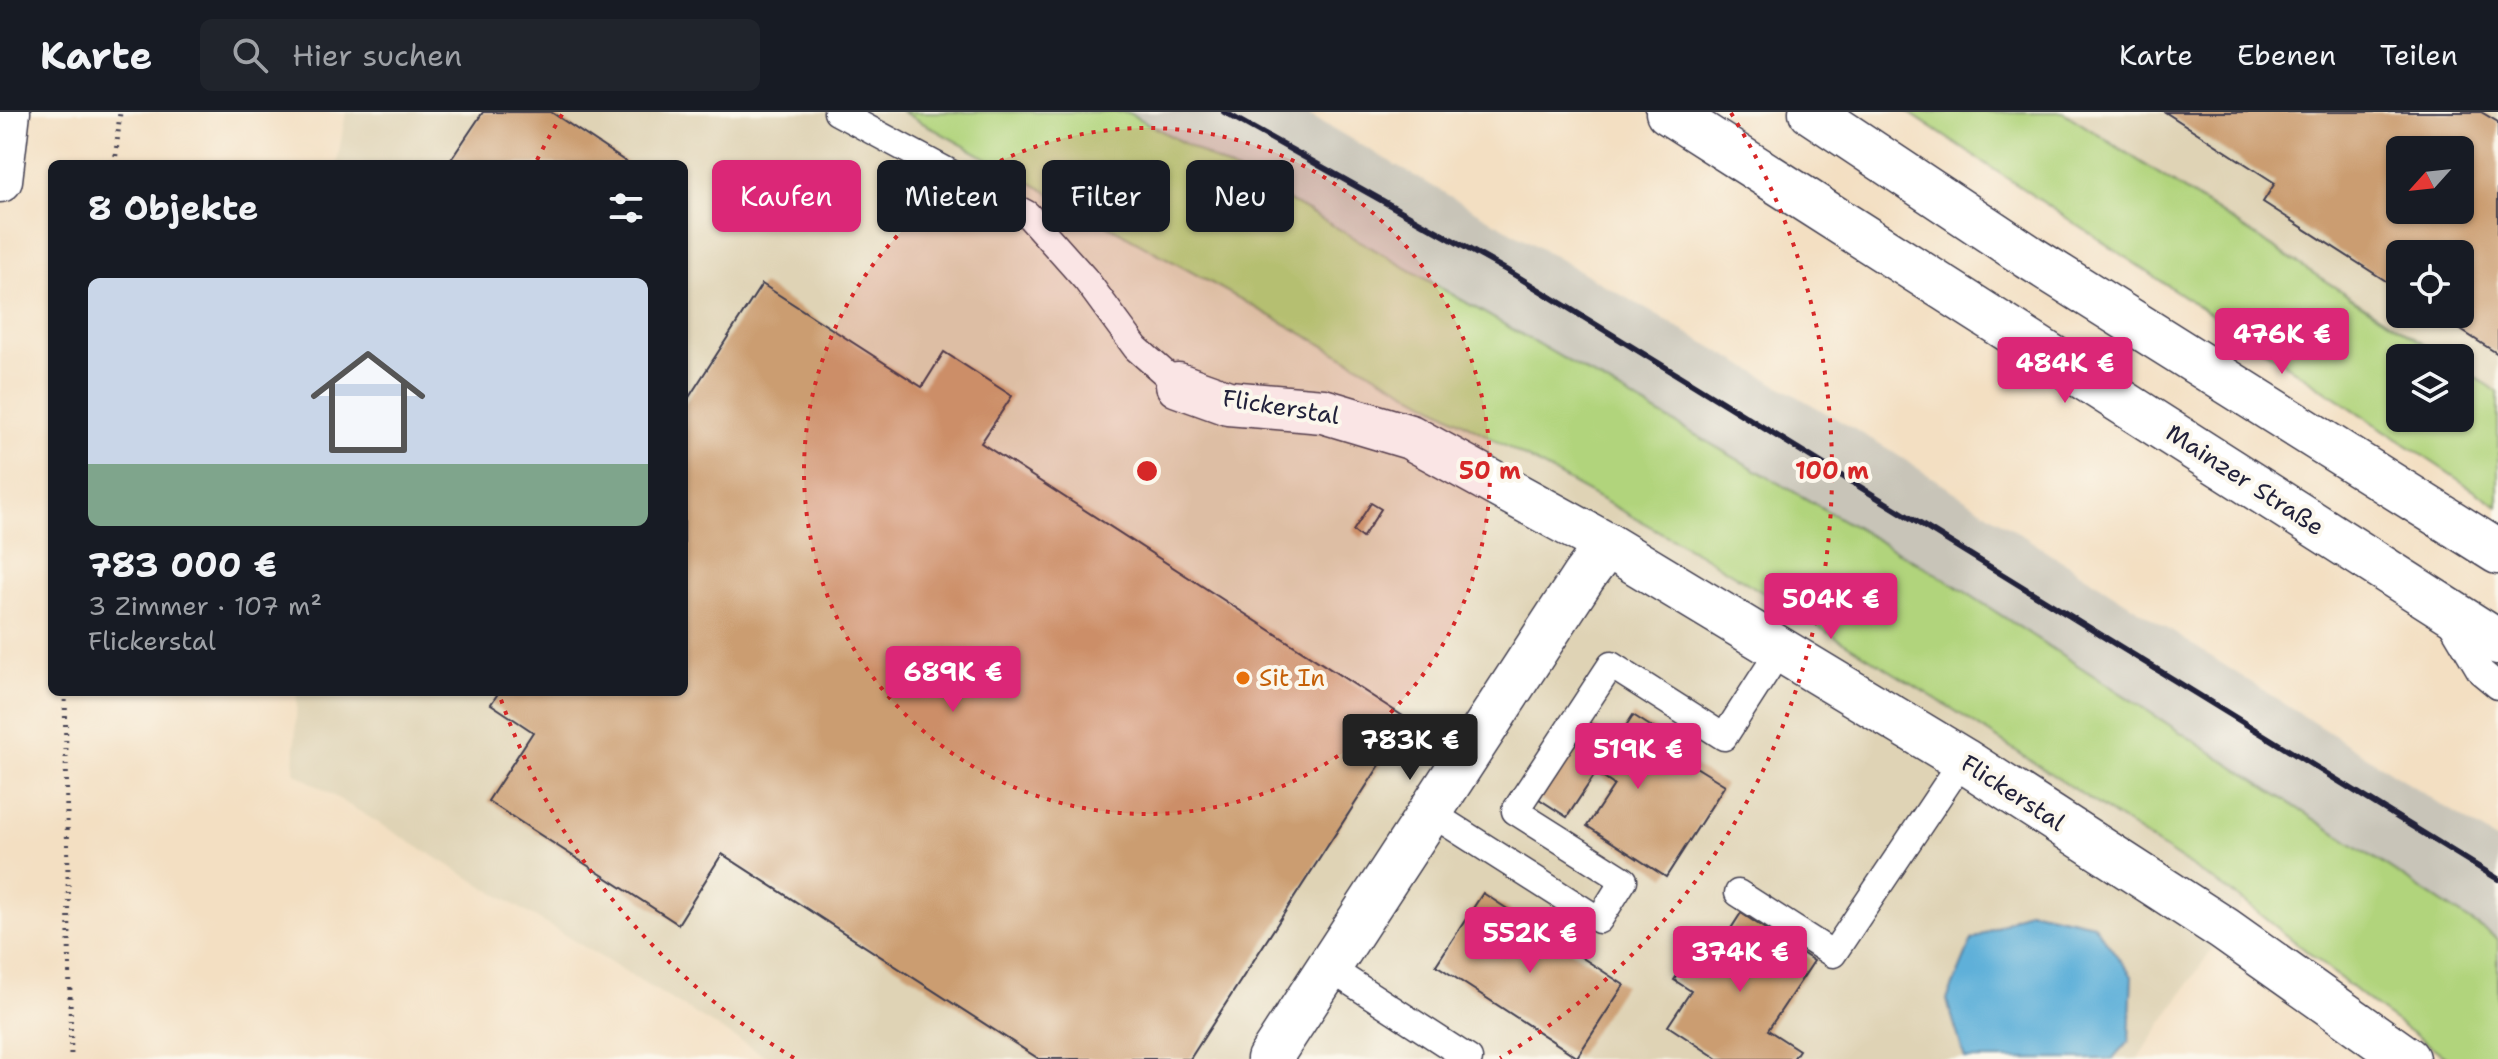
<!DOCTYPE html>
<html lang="de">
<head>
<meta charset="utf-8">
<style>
  :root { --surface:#171b24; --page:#20242c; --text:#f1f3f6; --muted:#9ea1a6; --line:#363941; --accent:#db2777 }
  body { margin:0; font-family:"Shantell Sans",sans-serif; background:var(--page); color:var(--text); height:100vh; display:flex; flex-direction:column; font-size:30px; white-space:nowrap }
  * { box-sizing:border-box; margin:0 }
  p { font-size:26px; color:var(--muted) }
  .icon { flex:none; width:44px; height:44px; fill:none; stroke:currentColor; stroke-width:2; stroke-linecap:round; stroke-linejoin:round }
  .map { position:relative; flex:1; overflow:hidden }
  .side { position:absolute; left:48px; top:48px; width:640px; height:536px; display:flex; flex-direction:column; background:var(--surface); border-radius:12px; box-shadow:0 2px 6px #0004 }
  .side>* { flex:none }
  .top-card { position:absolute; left:712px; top:48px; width:760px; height:72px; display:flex; gap:16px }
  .needle { width:52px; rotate:243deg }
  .buttons { position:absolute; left:2386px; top:24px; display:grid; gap:16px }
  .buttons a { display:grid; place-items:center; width:88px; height:88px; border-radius:12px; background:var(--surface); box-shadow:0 2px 6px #0004; font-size:40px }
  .price { position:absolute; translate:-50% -68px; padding:0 18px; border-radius:8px; background:var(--accent); color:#fff; font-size:26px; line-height:52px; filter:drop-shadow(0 2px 4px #0008) }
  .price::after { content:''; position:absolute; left:50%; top:48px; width:24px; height:18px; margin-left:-12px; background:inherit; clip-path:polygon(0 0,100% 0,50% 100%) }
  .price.current { background:#222; color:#fff }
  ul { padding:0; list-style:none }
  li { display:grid; align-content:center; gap:16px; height:424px; padding:0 40px }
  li+li { border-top:2px solid var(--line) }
  li span { display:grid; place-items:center; height:248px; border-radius:12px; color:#555 }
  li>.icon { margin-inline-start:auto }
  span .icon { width:144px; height:144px; fill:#fffc; stroke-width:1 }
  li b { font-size:34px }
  h2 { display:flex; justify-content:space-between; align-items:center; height:96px; padding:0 40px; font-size:34px }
  .chip { padding:0 28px; border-radius:12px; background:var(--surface); box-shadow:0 2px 6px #0004; font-size:28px; line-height:72px }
  .chip.current { background:var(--accent); color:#fff }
  header { display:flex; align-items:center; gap:48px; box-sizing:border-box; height:112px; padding:0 40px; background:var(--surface); border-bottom:2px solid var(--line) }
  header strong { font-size:38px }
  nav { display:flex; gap:44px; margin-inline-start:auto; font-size:28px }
  .search { width:560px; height:72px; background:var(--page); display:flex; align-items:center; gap:20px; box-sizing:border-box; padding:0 28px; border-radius:12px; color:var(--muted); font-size:30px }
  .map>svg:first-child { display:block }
  .built { fill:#dfd3b5; fill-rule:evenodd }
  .industrial { fill:#c8c4b8 }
  .green { fill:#b1d47c; stroke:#6a7b5c; stroke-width:2 }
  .water { fill:#5eb0d9; stroke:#40698a; stroke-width:2 }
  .building { fill:#cb9d71; fill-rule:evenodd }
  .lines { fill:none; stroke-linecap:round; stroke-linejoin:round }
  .service-casing { stroke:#413e4f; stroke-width:29 }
  .minor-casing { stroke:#413e4f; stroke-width:47 }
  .secondary-casing { stroke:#413e4f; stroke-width:47 }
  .motorway-casing { stroke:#413e4f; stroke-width:47 }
  .path { stroke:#413e4f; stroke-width:5; stroke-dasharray:2 6; stroke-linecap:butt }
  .service { stroke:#fff; stroke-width:26 }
  .minor { stroke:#fff; stroke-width:44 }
  .secondary { stroke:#fff; stroke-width:44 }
  .motorway { stroke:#fff; stroke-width:44 }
  .rail { stroke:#22223b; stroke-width:6 }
  .ring { fill:none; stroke:#d62828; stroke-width:4; stroke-dasharray:4 8 }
  .food-dot { fill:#e8710a; stroke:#fbf7ec; stroke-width:3 }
  .labels { text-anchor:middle; stroke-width:8; stroke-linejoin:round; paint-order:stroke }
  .street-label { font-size:24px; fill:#22223b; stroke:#fbf7ec }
  .food-label { font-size:24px; fill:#c56008; stroke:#fbf7ec; text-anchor:start }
  .centre { fill:#d62828; stroke:#fbf7ec; stroke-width:4 }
  .ring-label { font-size:24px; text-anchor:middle; font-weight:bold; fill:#d62828; stroke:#fbf7ec; stroke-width:8; stroke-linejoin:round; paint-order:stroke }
</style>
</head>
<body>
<header>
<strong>Karte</strong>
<div class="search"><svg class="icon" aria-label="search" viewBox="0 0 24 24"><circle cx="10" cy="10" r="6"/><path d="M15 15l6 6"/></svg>Hier suchen</div>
<nav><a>Karte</a><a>Ebenen</a><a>Teilen</a></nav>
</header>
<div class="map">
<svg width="2498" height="947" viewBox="0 0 2498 947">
  <rect width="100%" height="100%" fill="#fbf7ec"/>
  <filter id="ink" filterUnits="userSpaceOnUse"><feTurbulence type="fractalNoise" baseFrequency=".0125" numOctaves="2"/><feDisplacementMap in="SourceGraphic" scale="16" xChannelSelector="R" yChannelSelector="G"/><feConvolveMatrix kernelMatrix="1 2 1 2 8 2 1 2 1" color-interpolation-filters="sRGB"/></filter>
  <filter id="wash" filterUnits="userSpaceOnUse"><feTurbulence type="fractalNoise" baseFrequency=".006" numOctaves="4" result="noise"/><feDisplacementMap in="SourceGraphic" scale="32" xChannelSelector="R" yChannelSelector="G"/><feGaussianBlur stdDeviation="1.8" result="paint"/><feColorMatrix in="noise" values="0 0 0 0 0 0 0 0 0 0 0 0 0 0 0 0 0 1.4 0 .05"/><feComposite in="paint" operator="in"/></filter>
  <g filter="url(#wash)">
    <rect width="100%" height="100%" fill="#f3dfc2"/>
    <g class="built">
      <path d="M 346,0 L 903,0 L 1581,369 L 1954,598 L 2244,789 L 2138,947 L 770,947 L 294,660 L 297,580 L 684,580 L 684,52 L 337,52 Z"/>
      <path d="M 2063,0 L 2498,0 L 2498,280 L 2460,256 L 2460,246 L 2445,246 ZM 2400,38 L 2460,38 L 2460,98 L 2400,98 ZM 2400,142 L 2460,142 L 2460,202 L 2400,202 Z"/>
    </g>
    <path class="industrial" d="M 1127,0 L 1304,0 L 1880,332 L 2498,729 L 2498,827 L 1950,470 L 1313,102 Z"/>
    <g class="green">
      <path d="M 903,0 L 1127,0 L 1313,102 L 1950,470 L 2498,827 L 2498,947 L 2449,947 L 2381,899 L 2244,789 L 1954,598 L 1700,442 Z"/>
      <path d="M 1908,0 L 2063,0 L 2445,246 L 2400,246 L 2400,306 L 2460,306 L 2460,256 L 2498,280 L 2498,394 Z"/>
    </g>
    <path class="water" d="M 2029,798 L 2093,812 L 2132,864 L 2129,929 L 2113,947 L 1965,947 L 1947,888 L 1972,828 Z"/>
    <g id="blocks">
      <g class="building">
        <path d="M 483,0 L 551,0 L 629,52 L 448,52 Z"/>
        <path d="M 2165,0 L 2481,0 L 2498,10 L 2498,242 L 2436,202 L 2460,202 L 2460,142 L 2400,142 L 2400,178 L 2263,90 L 2275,71 ZM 2400,38 L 2460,38 L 2460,98 L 2400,98 Z"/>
        <path d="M 762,172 L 922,275 L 944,240 L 1012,284 L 981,331 L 1409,608 L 1190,947 L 1039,947 L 722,742 L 678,812 L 488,689 L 533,620 L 491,592 L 499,580 L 684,580 L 684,293 Z"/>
        <path d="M 1371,391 L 1381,397 L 1362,426 L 1353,419 Z"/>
        <path d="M 1633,603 L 1696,643 L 1691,652 L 1725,673 L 1666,765 L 1587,714 L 1614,673 L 1596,661 L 1567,705 L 1539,687 L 1588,610 L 1616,629 Z"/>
        <path d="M 1483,781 L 1624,873 L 1577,945 L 1436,853 Z"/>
        <path d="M 1741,801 L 1814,849 L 1768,918 L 1799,938 L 1793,947 L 1718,947 L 1668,914 L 1691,879 L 1674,868 L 1696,835 L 1712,846 Z"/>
      </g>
    </g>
  </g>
  <g filter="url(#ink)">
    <use href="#blocks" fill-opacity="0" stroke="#413e4f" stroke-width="2"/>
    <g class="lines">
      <defs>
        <g id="service">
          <path d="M 837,0 L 1027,102 L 1086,168 L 1136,236 L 1178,273"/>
          <path d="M 2450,508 L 2481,560 L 2498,574"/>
          <path d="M 1431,701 L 1599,808 L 1624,768 L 1515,699 L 1611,553 L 1724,625 L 1780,538"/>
          <path d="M 1738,781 L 1833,842 L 1963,648"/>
          <path d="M 1329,856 L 1469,947"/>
        </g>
        <g id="minor">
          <path d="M 1178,273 L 1228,291 L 1323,299 L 1410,325 L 1607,433 L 1963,648 L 2224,817 L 2407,947"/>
          <path d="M 1269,947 L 1584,464 L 1607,433"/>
        </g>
        <g id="secondary">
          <path d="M 1668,0 L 2498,530"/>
          <path d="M 1811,0 L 2029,145 L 2498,440"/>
        </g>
        <path id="motorway" d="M 0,68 L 8,0"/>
      </defs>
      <use href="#service" class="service-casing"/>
      <use href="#minor" class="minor-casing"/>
      <use href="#secondary" class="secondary-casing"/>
      <use href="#motorway" class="motorway-casing"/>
      <g class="path">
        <path d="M 115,52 L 120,0"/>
        <path d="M 65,580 L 71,947"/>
      </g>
      <use href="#service" class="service"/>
      <use href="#minor" class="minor"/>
      <use href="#secondary" class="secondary"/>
      <use href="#motorway" class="motorway"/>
      <path class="rail" d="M 1224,0 L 1515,163 L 2498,767"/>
    </g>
  </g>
  <circle cx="1147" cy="359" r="343" fill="#d62828" fill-opacity=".12"/>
  <g class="ring">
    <circle cx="1147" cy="359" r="343"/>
    <path d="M794 946A685 685 0 0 1 499 582M537 48A685 685 0 0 1 563 1M1731 1A685 685 0 0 1 1500 946"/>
  </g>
  <circle class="food-dot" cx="1243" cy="566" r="8"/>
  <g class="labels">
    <g class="street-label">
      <text transform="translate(1281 295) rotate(9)" y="8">Flickerstal</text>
      <text transform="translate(2245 368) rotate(33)" y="8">Mainzer Straße</text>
      <text transform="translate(2013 681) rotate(33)" y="8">Flickerstal</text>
    </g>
    <g class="food-label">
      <text x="1259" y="574">Sit In</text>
    </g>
  </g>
  <circle cx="1147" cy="359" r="12" class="centre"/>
  <g class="ring-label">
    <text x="1490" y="367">50 m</text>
    <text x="1832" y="367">100 m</text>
  </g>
</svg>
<div class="buttons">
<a><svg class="needle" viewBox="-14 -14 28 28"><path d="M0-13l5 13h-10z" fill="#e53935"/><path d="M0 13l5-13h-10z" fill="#9ea1a6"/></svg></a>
<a><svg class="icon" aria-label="locate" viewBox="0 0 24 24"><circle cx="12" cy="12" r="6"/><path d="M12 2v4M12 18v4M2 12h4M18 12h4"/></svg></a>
<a><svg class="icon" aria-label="layers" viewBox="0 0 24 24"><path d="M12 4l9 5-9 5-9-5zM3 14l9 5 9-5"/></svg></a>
</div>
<b class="price" style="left:2282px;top:264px">476K €</b>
<b class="price" style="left:2065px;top:293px">484K €</b>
<b class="price" style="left:1831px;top:529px">504K €</b>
<b class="price" style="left:953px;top:602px">689K €</b>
<b class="price current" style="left:1410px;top:670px">783K €</b>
<b class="price" style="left:1638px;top:679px">519K €</b>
<b class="price" style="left:1530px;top:863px">552K €</b>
<b class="price" style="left:1740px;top:882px">374K €</b>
<div class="top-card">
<a class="chip current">Kaufen</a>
<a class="chip">Mieten</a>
<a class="chip">Filter</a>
<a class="chip">Neu</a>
</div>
<section class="side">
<h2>8 Objekte<svg class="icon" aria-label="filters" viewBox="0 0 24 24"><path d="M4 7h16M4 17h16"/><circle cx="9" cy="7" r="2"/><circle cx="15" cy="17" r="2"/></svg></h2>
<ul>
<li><span style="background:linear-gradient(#c9d6e8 75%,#7fa58c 0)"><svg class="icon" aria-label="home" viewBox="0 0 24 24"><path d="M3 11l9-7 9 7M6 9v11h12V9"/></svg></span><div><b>783 000 €</b><p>3 Zimmer · 107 m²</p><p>Flickerstal</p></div></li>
</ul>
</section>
</div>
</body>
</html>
